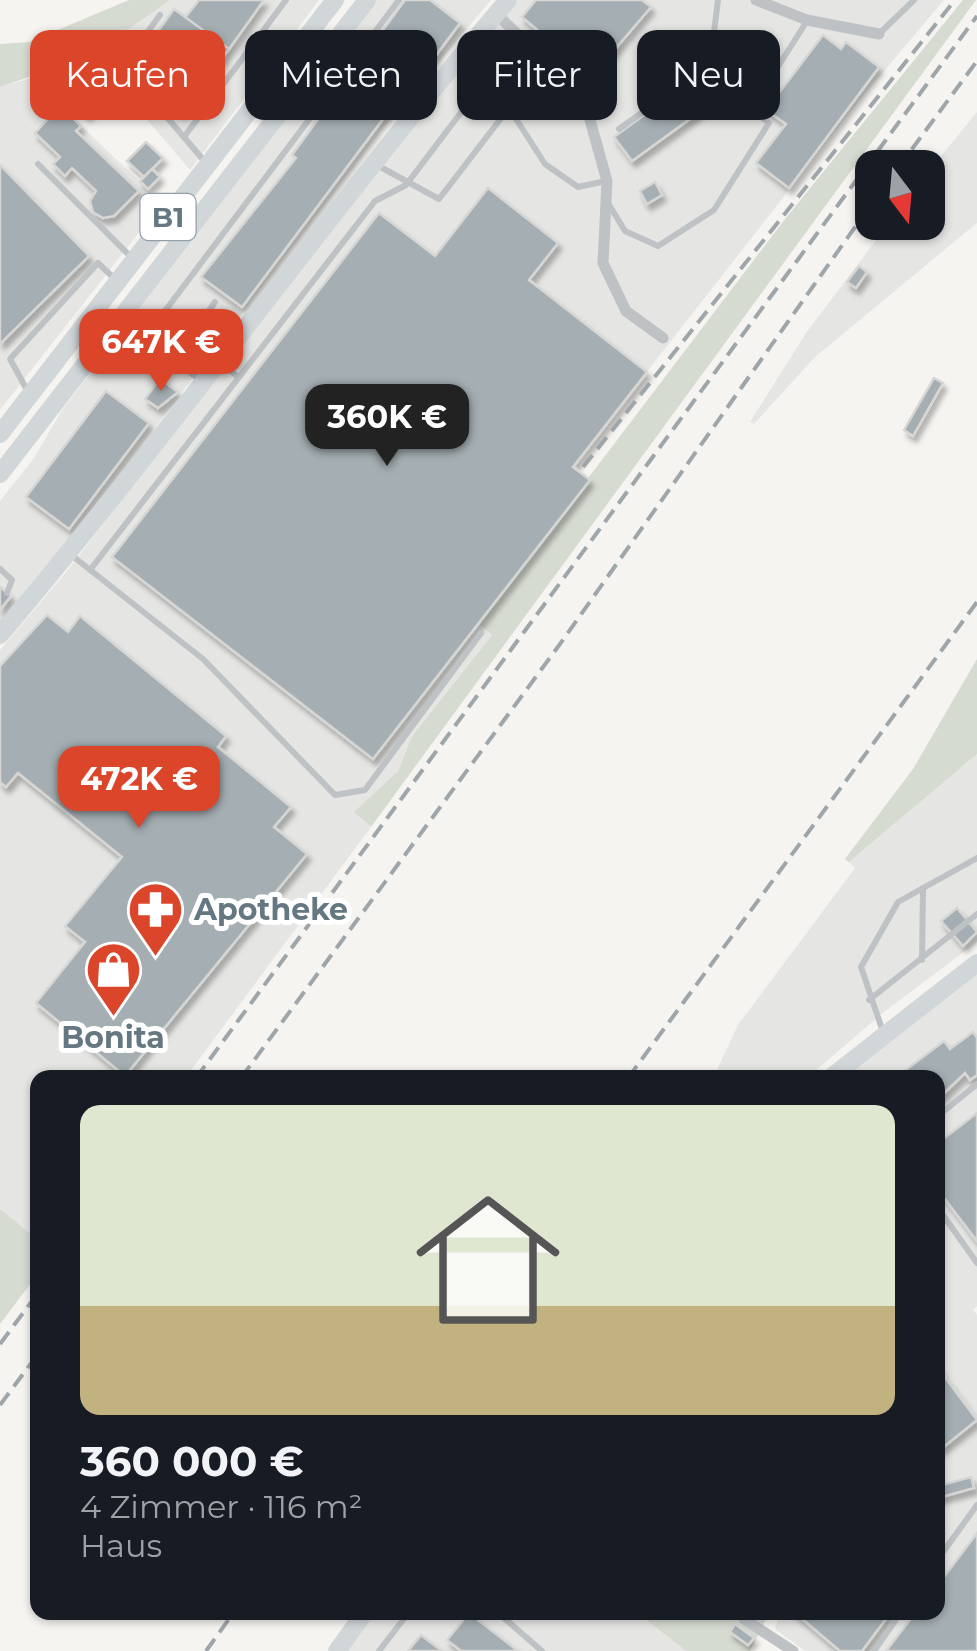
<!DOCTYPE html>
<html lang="de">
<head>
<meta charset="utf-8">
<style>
  :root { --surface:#171b24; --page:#242831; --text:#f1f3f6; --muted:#9ea1a6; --line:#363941; --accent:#db462b }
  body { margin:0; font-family:Montserrat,sans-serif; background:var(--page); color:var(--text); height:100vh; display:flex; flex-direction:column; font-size:38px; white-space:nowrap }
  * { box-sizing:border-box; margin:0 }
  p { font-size:32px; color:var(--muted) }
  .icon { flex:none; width:55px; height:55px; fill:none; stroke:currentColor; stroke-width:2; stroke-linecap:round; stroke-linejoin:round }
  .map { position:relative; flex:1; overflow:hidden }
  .panel { position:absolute; left:30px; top:1070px; width:915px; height:550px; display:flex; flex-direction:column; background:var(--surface); border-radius:20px; box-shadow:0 2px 8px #0004 }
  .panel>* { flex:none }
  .banner { position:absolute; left:30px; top:30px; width:918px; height:90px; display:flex; gap:20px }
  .needle { width:65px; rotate:164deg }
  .buttons { position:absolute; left:855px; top:150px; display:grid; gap:20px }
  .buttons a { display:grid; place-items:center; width:90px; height:90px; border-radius:20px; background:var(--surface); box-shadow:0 2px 8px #0004; font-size:50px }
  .price { position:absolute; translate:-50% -85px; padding:0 22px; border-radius:20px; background:var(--accent); color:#fff; font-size:32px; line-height:65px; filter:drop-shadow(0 2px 5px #0008) }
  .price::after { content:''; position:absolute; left:50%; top:60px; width:30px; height:22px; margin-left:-15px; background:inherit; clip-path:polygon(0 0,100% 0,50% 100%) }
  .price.selected { background:#222; color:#fff }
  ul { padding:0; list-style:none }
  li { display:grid; align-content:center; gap:20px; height:530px; padding:0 50px }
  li+li { border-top:2px solid var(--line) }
  li span { display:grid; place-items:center; height:310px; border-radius:20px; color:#555 }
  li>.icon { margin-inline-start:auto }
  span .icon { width:180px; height:180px; fill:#fffc; stroke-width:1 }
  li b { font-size:42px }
  .pill { padding:0 35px; border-radius:20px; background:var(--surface); box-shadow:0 2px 8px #0004; font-size:35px; line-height:90px }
  .pill.selected { background:var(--accent); color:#fff }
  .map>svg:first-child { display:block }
  .built { fill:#e5e6e4 }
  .green { fill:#d6dbd2 }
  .building { fill:#a5aeb2; stroke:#d6d6d4; stroke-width:2.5; filter:url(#shadow) }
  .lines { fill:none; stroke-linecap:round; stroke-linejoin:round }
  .lane { stroke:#bec2c5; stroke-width:6 }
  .street { stroke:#bec2c5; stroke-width:11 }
  .secondary { stroke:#d1d6d9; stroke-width:18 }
  .primary { stroke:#d1d6d9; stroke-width:18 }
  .rail { stroke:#9fa6aa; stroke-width:4; stroke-dasharray:15 8; stroke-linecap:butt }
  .labels { text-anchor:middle; stroke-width:10; stroke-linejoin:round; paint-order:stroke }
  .shield { fill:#fff; stroke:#93a0a7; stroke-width:2.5 }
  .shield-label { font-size:28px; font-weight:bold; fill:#657781 }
  .poi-label { font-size:30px; font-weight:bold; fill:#657781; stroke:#fff; text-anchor:start }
</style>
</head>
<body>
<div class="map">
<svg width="977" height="1651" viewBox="0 0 977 1651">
  <defs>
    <filter id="shadow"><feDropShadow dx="3.5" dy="6" stdDeviation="2.5" flood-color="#0004"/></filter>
  </defs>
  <rect width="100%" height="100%" fill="#f5f4f1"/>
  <g class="built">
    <path d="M 170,0 L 319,0 L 190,170 L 92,55 Z"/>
    <path d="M 377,0 L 491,0 L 383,128 L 105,494 L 0,622 L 0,501 L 34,458 L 62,410 Z"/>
    <path d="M 518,0 L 944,0 L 858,102 L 573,466 L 590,480 L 479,623 L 492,635 L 412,736 L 398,771 L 355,812 L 371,827 L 186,1077 L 38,1078 L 37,1240 L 0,1209 L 0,650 L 67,571 L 390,152 Z"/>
    <path d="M 31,78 L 162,203 L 0,410 L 0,87 Z"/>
    <path d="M 977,112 L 977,223 L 815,357 L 754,424 L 750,422 L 806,333 L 889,223 L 928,222 L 928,172 Z"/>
    <path d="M 977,754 L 977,942 L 884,1012 L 808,1077 L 713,1078 L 738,1025 L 855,868 L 849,862 Z"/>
    <path d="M 977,972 L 977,1306 L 973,1310 L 977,1315 L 977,1651 L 805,1651 L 775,1629 L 780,1613 L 938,1612 L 938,1078 L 845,1077 Z"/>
    <path d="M 376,1612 L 637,1613 L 686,1651 L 347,1651 Z"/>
  </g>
  <g class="green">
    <path d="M 129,0 L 170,0 L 92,55 L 0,87 L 0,44 L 29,42 Z"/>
    <path d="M 963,0 L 976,0 L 371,827 L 354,812 L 398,771 L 412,736 L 492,635 L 478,623 L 785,219 Z"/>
    <path d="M 977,659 L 977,754 L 849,862 L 845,859 L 913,769 Z"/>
    <path d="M 0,1209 L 38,1240 L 37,1275 L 0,1324 Z"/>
    <path d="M 637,1613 L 769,1613 L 750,1651 L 686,1651 Z"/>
  </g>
  <g class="building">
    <path d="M 199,0 L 264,0 L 229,49 L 185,18 Z"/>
    <path d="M 405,0 L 430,0 L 460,23 L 422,74 L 419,71 L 242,307 L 201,277 L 296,158 L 292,155 Z"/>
    <path d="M 536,0 L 642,0 L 651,7 L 592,76 L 522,17 Z"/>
    <path d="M 174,9 L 229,49 L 182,112 L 128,73 Z"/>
    <path d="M 823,35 L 841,49 L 846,42 L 879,67 L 789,188 L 756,163 L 786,124 L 766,110 Z"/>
    <path d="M 713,65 L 731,89 L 632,161 L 614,137 Z"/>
    <path d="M 87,87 L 101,100 L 87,115 L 73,102 Z"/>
    <path d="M 60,106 L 81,126 L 76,131 L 139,191 L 114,216 L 103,218 L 93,212 L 90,201 L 96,191 L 72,168 L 65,176 L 53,164 L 60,157 L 35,133 Z"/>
    <path d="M 146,142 L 163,158 L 144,177 L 127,161 Z"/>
    <path d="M 0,165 L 89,256 L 1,343 L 0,341 Z"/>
    <path d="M 152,169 L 160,177 L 148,189 L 140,181 Z"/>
    <path d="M 655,182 L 662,195 L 647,204 L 640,191 Z"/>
    <path d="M 488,188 L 558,243 L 529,280 L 647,372 L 573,467 L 590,480 L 373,759 L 112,557 L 379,213 L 435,256 Z"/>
    <path d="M 859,266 L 867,272 L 856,288 L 847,282 Z"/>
    <path d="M 934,378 L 943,383 L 913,436 L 904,430 Z"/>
    <path d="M 160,379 L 178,392 L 158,408 L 145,399 Z"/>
    <path d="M 106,391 L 149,423 L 69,529 L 26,497 Z"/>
    <path d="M 0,587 L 11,596 L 0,610 Z"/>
    <path d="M 47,615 L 68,632 L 80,616 L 226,736 L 218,747 L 291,807 L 274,827 L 307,854 L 125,1076 L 36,1003 L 85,942 L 65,926 L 122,857 L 18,773 L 6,787 L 0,782 L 0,666 Z"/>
    <path d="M 957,908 L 977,932 L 963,946 L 941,921 Z"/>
    <path d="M 973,1032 L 977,1038 L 977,1075 L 970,1080 L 965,1073 L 938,1099 L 938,1078 L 895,1078 L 944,1041 L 950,1049 Z"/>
    <path d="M 977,1113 L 977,1241 L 938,1190 L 938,1143 Z"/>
    <path d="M 938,1368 L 977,1420 L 941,1449 L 938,1444 Z"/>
    <path d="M 971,1477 L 974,1488 L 938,1498 L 938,1486 Z"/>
    <path d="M 977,1533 L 977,1651 L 886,1651 L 916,1612 L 938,1612 L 938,1585 Z"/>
    <path d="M 794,1612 L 891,1612 L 862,1651 L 840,1651 Z"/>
    <path d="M 469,1613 L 518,1651 L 461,1651 L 447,1640 Z"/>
    <path d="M 735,1624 L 754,1638 L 748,1645 L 730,1632 Z"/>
    <path d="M 421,1635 L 442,1651 L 408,1651 Z"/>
  </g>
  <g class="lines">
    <g class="lane">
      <path d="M 160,15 L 117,74 L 165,115 L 206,163"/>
      <path d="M 880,33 L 914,0"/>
      <path d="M 509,108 L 545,164 L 578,187 L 606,181"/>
      <path d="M 619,129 L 710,64 L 718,0"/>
      <path d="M 184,137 L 286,0"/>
      <path d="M 38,164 L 134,260"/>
      <path d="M 375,164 L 439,199 L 545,61"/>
      <path d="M 608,203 L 625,231 L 658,246 L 714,210 L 769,123 L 751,109 L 807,21"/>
      <path d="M 165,311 L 201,322 L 215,302"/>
      <path d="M 220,362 L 238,377"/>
      <path d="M 201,381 L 164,352 L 160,333 L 165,311 L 399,0"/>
      <path d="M 27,390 L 10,359 L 98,263 L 117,281"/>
      <path d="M 70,554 L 203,659 L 335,795 L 365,790 L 481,633"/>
      <path d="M 0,569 L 12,580 L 7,593"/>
      <path d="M 90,570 L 375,201 L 406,185 L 519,36"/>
      <path d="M 922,960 L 923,888"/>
      <path d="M 869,1000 L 977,914"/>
      <path d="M 883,1032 L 861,967 L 898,902 L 977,858"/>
      <path d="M 938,1116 L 977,1084"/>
      <path d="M 938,1208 L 977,1263"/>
      <path d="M 938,1559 L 977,1505"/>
      <path d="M 497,1612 L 542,1651"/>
      <path d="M 379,1651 L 409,1612"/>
      <path d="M 874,1651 L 901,1612"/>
    </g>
    <g class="street">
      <path d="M 756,0 L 807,20 L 879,34"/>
      <path d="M 496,14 L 583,95 L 607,181 L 603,263 L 626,311 L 663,338"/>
      <path d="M 744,1619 L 793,1651"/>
    </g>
    <g class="secondary">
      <path d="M 0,635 C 175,428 332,206 508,0"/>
      <path d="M 830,1078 L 977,963"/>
      <path d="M 337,1651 L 365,1612"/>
    </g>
    <g class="primary">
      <path d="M 0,434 L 335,0"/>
      <path d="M 0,474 L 367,0"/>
    </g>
    <g class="rail">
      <path d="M 898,168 L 977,61"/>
      <path d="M 583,467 L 955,0"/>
      <path d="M 196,1078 L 977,16"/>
      <path d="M 241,1078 L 560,644 L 872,203"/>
      <path d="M 628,1078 L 977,602"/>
      <path d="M 0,1344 L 38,1293"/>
      <path d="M 0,1405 L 38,1354"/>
      <path d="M 206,1651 L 234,1612"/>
    </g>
  </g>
  <defs>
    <symbol id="pharmacy-pin" viewBox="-11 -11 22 30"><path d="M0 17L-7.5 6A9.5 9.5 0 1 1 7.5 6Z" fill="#db462b" stroke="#fff"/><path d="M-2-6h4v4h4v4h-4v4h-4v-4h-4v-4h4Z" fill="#fff"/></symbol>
    <symbol id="shop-pin" viewBox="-11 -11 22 30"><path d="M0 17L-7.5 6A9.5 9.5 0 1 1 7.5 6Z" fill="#db462b" stroke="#fff"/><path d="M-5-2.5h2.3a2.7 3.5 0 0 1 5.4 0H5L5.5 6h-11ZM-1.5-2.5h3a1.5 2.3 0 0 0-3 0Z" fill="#fff"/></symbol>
  </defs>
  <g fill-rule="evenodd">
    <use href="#pharmacy-pin" x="124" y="878" width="63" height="86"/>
    <use href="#shop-pin" x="82" y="938" width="63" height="86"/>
  </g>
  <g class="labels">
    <rect class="shield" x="140.5" y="194" width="55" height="46" rx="8"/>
    <g class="shield-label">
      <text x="168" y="227">B1</text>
    </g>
    <g class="poi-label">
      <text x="194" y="920">Apotheke</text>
      <text x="113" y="1048" text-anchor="middle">Bonita</text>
    </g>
  </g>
</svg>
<div class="buttons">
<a><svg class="needle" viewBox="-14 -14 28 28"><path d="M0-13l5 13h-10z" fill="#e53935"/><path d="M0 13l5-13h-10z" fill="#9ea1a6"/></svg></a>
</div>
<b class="price" style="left:161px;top:394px">647K €</b>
<b class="price selected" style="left:387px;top:469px">360K €</b>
<b class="price" style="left:139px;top:831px">472K €</b>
<div class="banner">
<a class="pill selected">Kaufen</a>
<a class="pill">Mieten</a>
<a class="pill">Filter</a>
<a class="pill">Neu</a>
</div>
<section class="panel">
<ul>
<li><span style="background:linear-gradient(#dfe7d0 65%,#c2b280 0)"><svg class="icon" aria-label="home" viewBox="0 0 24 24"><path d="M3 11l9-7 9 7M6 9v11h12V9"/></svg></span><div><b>360 000 €</b><p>4 Zimmer · 116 m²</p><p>Haus</p></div></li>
</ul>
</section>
</div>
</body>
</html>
